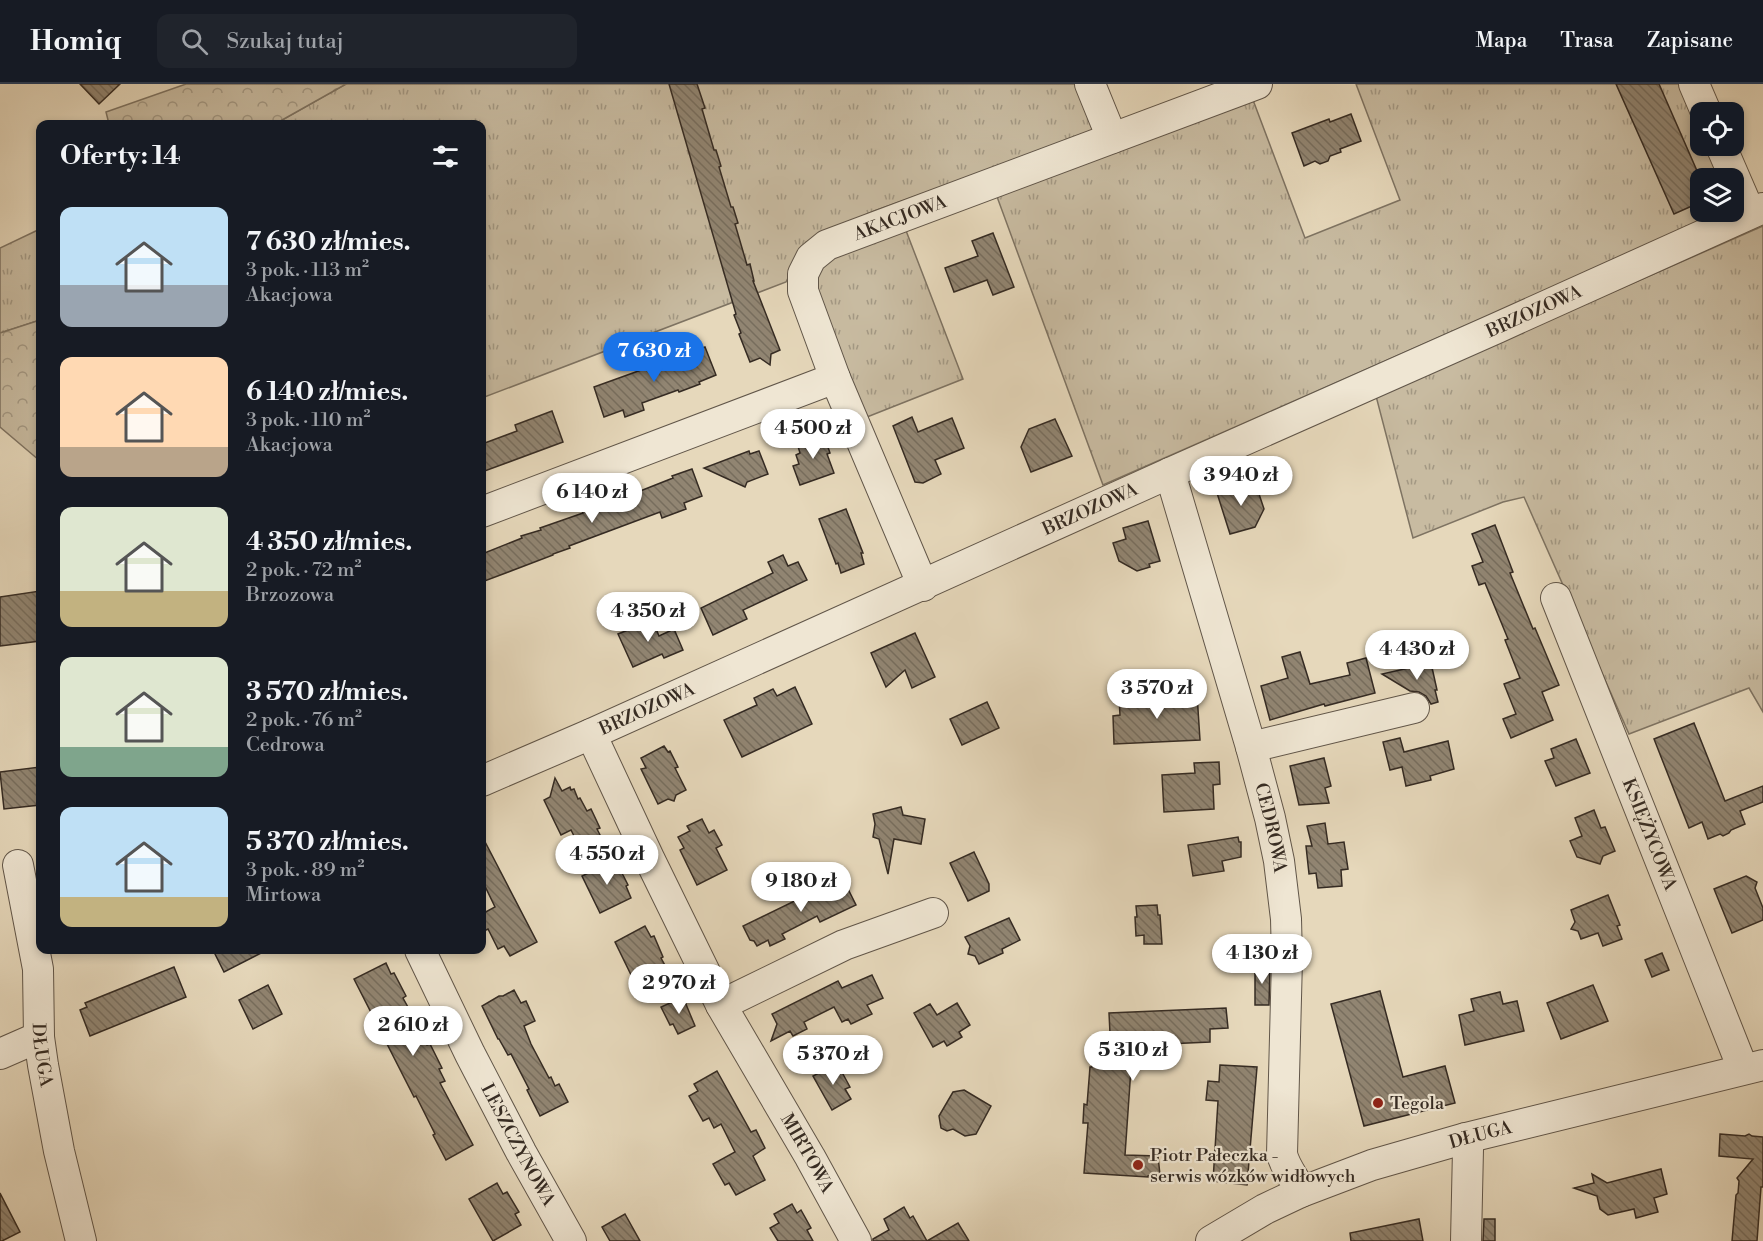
<!DOCTYPE html>
<html lang="pl">
<head>
<meta charset="utf-8">
<style>
  :root { --surface:#171b24; --page:#20242c; --text:#f1f3f6; --muted:#9ea1a6; --line:#363941; --accent:#1a73e8 }
  body { margin:0; font-family:"Libre Bodoni",serif; background:var(--page); color:var(--text); height:100vh; display:flex; flex-direction:column; font-size:22px; white-space:nowrap }
  * { box-sizing:border-box; margin:0 }
  p { font-size:20px; color:var(--muted) }
  .icon { flex:none; width:33px; height:33px; fill:none; stroke:currentColor; stroke-width:2; stroke-linecap:round; stroke-linejoin:round }
  .map { position:relative; flex:1; overflow:hidden }
  .details { position:absolute; left:36px; top:36px; width:450px; height:834px; display:flex; flex-direction:column; background:var(--surface); border-radius:12px; box-shadow:0 3px 9px #0003 }
  .details>* { flex:none }
  .tools { position:absolute; left:1690px; top:18px; display:grid; gap:12px }
  .tools a { display:grid; place-items:center; width:54px; height:54px; border-radius:12px; background:var(--surface); box-shadow:0 3px 9px #0003; font-size:30px }
  .price { position:absolute; translate:-50% -51px; padding:0 14px; border-radius:21px; background:#fff; color:#222; font-size:20px; line-height:39px; filter:drop-shadow(0 2px 3px #0008) }
  .price::after { content:''; position:absolute; left:50%; top:36px; width:18px; height:14px; margin-left:-9px; background:inherit; clip-path:polygon(0 0,100% 0,50% 100%) }
  .price.selected { background:var(--accent); color:#fff }
  ul { padding:0; list-style:none }
  li { display:flex; align-items:center; gap:18px; height:150px; padding:0 24px }
  li span { display:grid; place-items:center; flex:none; width:168px; height:120px; border-radius:12px; color:#555 }
  li>.icon { margin-inline-start:auto }
  span .icon { width:72px; height:72px; fill:#fffc; stroke-width:1 }
  li b { font-size:26px }
  h2 { display:flex; justify-content:space-between; align-items:center; height:72px; padding:0 24px; font-size:26px }
  header { display:flex; align-items:center; gap:36px; box-sizing:border-box; height:84px; padding:0 30px; background:var(--surface); border-bottom:2px solid var(--line) }
  header strong { font-size:28px }
  nav { display:flex; gap:33px; margin-inline-start:auto; font-size:21px }
  .search { width:420px; height:54px; background:var(--page); display:flex; align-items:center; gap:15px; box-sizing:border-box; padding:0 21px; border-radius:12px; color:var(--muted); font-size:22px }
  .map>svg:first-child { display:block }
  .grass { fill:url(#grass-tufts); stroke:#7e7362; stroke-width:1.5 }
  .forest { fill:url(#forest-crowns); stroke:#7e7362; stroke-width:1.5 }
  .building { fill:url(#building-back-hatch); stroke:#352b23; stroke-width:1.5 }
  .lines { fill:none; stroke-linecap:round; stroke-linejoin:round }
  .minor-casing { stroke:#615649; stroke-width:32 }
  .minor { stroke:#efe6d3; stroke-width:30 }
  .poi-dot { fill:#8f2418; stroke:#efe6d3; stroke-width:2 }
  .labels { text-anchor:middle; stroke-width:4.5; stroke-linejoin:round; paint-order:stroke }
  .street-label { font-size:18px; fill:#352b23; stroke:#efe6d3 }
  .poi-label { font-size:18px; fill:#352b23; stroke:#efe6d3; text-anchor:start }
</style>
</head>
<body>
<header>
<strong>Homiq</strong>
<div class="search"><svg class="icon" aria-label="search" viewBox="0 0 24 24"><circle cx="10" cy="10" r="6"/><path d="M15 15l6 6"/></svg>Szukaj tutaj</div>
<nav><a>Mapa</a><a>Trasa</a><a>Zapisane</a></nav>
</header>
<div class="map">
<svg width="1763" height="1157" viewBox="0 0 1763 1157">
  <defs>
    <pattern id="grass-tufts" width="24" height="20" patternUnits="userSpaceOnUse" patternTransform="scale(1.5)"><rect width="24" height="20" fill="#c8bba1"/><path d="M3 7l-1-3M5 7V3M7 7l1-3M15 17l-1-3M17 17v-4M19 17l1-3" fill="none" stroke="#a39883"/></pattern>
    <pattern id="forest-crowns" width="20" height="18" patternUnits="userSpaceOnUse" patternTransform="scale(1.5)"><rect width="20" height="18" fill="#c8bba1"/><path d="M2 6a3 3 0 1 1 6 0M12 15a3 3 0 1 1 6 0" fill="none" stroke="#a39883"/></pattern>
    <pattern id="building-back-hatch" width="6" height="6" patternUnits="userSpaceOnUse" patternTransform="scale(1.5)"><rect width="6" height="6" fill="#918572"/><path d="M-1 5l2 2M0 0l6 6M5-1l2 2" fill="none" stroke="#776d5d"/></pattern>
  </defs>
  <rect width="100%" height="100%" fill="#e6d8bb"/>
  <filter id="stains"><feTurbulence type="fractalNoise" baseFrequency=".00333" numOctaves="4"/><feColorMatrix values="0 0 0 0 .2 0 0 0 0 .09 0 0 0 0 .02 0 0 0 .5 -.17"/></filter>
  <radialGradient id="worn" r=".72"><stop offset=".6" stop-color="#630" stop-opacity="0"/><stop offset="1" stop-color="#630" stop-opacity=".3"/></radialGradient>
  <g class="grass">
    <path d="M 346,0 L 1077,0 L 1095,48 L 874,127 L 806,158 L 786,198 L 482,314 L 482,40 L 275,40 Z"/>
    <path d="M 1356,0 L 1679,0 L 1701,47 L 1701,62 L 1708,62 L 1723,94 L 1701,94 L 1701,128 L 1724,128 L 1103,401 L 996,110 L 1253,16 L 1305,154 L 1400,116 Z"/>
    <path d="M 1763,142 L 1763,628 L 1749,604 L 1629,650 L 1524,413 L 1503,418 L 1413,454 L 1376,312 Z"/>
    <path d="M 905,144 L 963,295 L 867,333 L 811,204 L 820,179 Z"/>
    <path d="M 40,145 L 40,236 L 0,249 L 0,164 Z"/>
  </g>
  <g class="forest">
    <path d="M 186,0 L 346,0 L 275,40 L 109,40 L 106,28 Z"/>
    <path d="M 40,236 L 40,377 L 0,343 L 0,249 Z"/>
  </g>
  <g class="building">
    <path d="M 80,0 L 120,0 L 99,20 Z"/>
    <path d="M 669,0 L 697,0 L 705,24 L 702,25 L 714,66 L 716,66 L 721,82 L 719,83 L 731,123 L 733,123 L 738,139 L 735,140 L 747,181 L 750,180 L 754,197 L 753,197 L 780,266 L 771,270 L 770,281 L 760,274 L 750,278 L 739,250 L 741,249 L 734,231 L 736,230 Z"/>
    <path d="M 1616,0 L 1659,0 L 1701,96 L 1701,118 L 1674,130 Z"/>
    <path d="M 1351,30 L 1361,57 L 1340,65 L 1341,68 L 1330,72 L 1328,77 L 1320,80 L 1315,77 L 1304,82 L 1292,49 L 1329,35 L 1330,38 Z"/>
    <path d="M 993,149 L 1014,203 L 993,211 L 987,196 L 954,208 L 945,184 L 978,172 L 972,157 Z"/>
    <path d="M 705,263 L 716,291 L 699,298 L 700,300 L 679,308 L 678,306 L 642,319 L 644,326 L 625,333 L 623,326 L 604,333 L 594,303 Z"/>
    <path d="M 552,327 L 563,358 L 482,388 L 482,360 L 517,347 L 515,341 Z"/>
    <path d="M 912,333 L 918,348 L 952,334 L 964,364 L 935,376 L 941,390 L 923,399 L 915,398 L 893,342 Z"/>
    <path d="M 1055,335 L 1072,372 L 1031,388 L 1021,363 L 1029,345 Z"/>
    <path d="M 823,349 L 830,369 L 827,370 L 834,389 L 800,401 L 793,382 L 799,380 L 796,371 L 800,369 L 797,359 Z"/>
    <path d="M 749,367 L 750,370 L 759,367 L 768,390 L 747,398 L 745,403 L 704,384 Z"/>
    <path d="M 692,385 L 702,412 L 684,419 L 686,425 L 662,434 L 660,428 L 569,462 L 570,464 L 553,470 L 553,471 L 482,498 L 482,470 L 522,454 L 521,452 L 541,446 L 540,444 L 583,429 L 582,426 L 614,415 L 614,416 L 625,413 L 673,394 L 672,392 Z"/>
    <path d="M 1255,398 L 1264,425 L 1255,443 L 1230,450 L 1217,409 Z"/>
    <path d="M 846,425 L 863,469 L 861,469 L 864,480 L 841,489 L 838,479 L 836,480 L 819,435 Z"/>
    <path d="M 1148,437 L 1160,477 L 1149,480 L 1150,483 L 1137,487 L 1119,477 L 1113,459 L 1126,455 L 1123,444 Z"/>
    <path d="M 1495,441 L 1513,488 L 1510,489 L 1533,545 L 1535,544 L 1559,601 L 1542,608 L 1553,636 L 1511,654 L 1503,635 L 1516,630 L 1504,600 L 1520,594 L 1505,556 L 1508,555 L 1485,499 L 1479,501 L 1472,482 L 1483,478 L 1472,450 Z"/>
    <path d="M 783,471 L 788,482 L 798,478 L 807,496 L 743,526 L 747,535 L 713,551 L 701,524 L 773,489 L 768,478 Z"/>
    <path d="M 40,507 L 40,557 L 0,562 L 0,513 Z"/>
    <path d="M 652,535 L 659,552 L 674,545 L 683,566 L 664,574 L 662,570 L 633,583 L 618,550 L 628,546 L 627,544 L 641,537 L 642,539 Z"/>
    <path d="M 915,549 L 935,593 L 912,604 L 905,586 L 886,603 L 871,569 Z"/>
    <path d="M 1300,568 L 1310,600 L 1350,591 L 1347,579 L 1366,574 L 1375,609 L 1325,622 L 1324,620 L 1270,636 L 1261,602 L 1288,594 L 1282,573 Z"/>
    <path d="M 1431,579 L 1437,606 L 1435,606 L 1438,618 L 1431,620 L 1426,612 L 1419,608 L 1410,607 L 1382,590 Z"/>
    <path d="M 795,603 L 812,640 L 742,673 L 724,636 L 757,621 L 754,614 L 773,605 L 777,612 Z"/>
    <path d="M 1197,610 L 1200,656 L 1114,660 L 1113,632 L 1120,631 L 1119,614 Z"/>
    <path d="M 987,618 L 999,644 L 962,661 L 950,635 Z"/>
    <path d="M 1694,639 L 1725,717 L 1763,702 L 1763,718 L 1740,727 L 1745,740 L 1731,746 L 1729,749 L 1723,752 L 1720,750 L 1708,755 L 1702,738 L 1689,744 L 1654,655 Z"/>
    <path d="M 1400,654 L 1404,668 L 1448,657 L 1454,685 L 1430,692 L 1431,696 L 1406,702 L 1402,683 L 1390,686 L 1383,658 Z"/>
    <path d="M 1576,655 L 1590,689 L 1556,702 L 1545,677 L 1554,674 L 1551,665 Z"/>
    <path d="M 664,662 L 668,668 L 670,667 L 678,683 L 675,684 L 686,706 L 676,711 L 674,717 L 668,715 L 658,720 L 641,685 L 646,684 L 641,674 Z"/>
    <path d="M 1324,674 L 1331,702 L 1325,704 L 1329,719 L 1299,721 L 1290,682 Z"/>
    <path d="M 1219,678 L 1220,700 L 1213,701 L 1214,725 L 1164,728 L 1162,691 L 1195,689 L 1194,679 Z"/>
    <path d="M 40,683 L 40,721 L 4,725 L 0,688 Z"/>
    <path d="M 555,694 L 562,707 L 570,703 L 571,706 L 574,705 L 578,715 L 580,714 L 587,727 L 591,725 L 600,744 L 597,745 L 600,751 L 579,762 L 571,746 L 561,751 L 544,716 L 550,713 Z"/>
    <path d="M 901,723 L 903,731 L 925,735 L 921,760 L 894,755 L 888,790 L 879,755 L 873,753 L 875,740 L 873,730 Z"/>
    <path d="M 1594,726 L 1601,744 L 1605,743 L 1615,767 L 1603,772 L 1600,780 L 1577,773 L 1570,757 L 1582,752 L 1575,734 Z"/>
    <path d="M 702,735 L 709,749 L 714,746 L 722,761 L 716,764 L 727,786 L 697,801 L 680,766 L 684,764 L 678,753 L 690,747 L 687,742 Z"/>
    <path d="M 1325,739 L 1328,760 L 1344,758 L 1348,785 L 1341,786 L 1342,802 L 1318,804 L 1316,789 L 1309,790 L 1306,762 L 1312,762 L 1307,742 Z"/>
    <path d="M 482,752 L 537,858 L 510,872 L 504,862 L 498,865 L 488,845 L 482,848 L 482,830 L 495,823 L 482,796 Z"/>
    <path d="M 1238,753 L 1239,758 L 1241,758 L 1241,773 L 1222,777 L 1224,787 L 1193,792 L 1188,761 Z"/>
    <path d="M 974,768 L 989,800 L 989,807 L 968,817 L 950,779 Z"/>
    <path d="M 613,777 L 615,782 L 618,780 L 623,791 L 628,801 L 626,802 L 631,814 L 600,829 L 582,792 Z"/>
    <path d="M 1746,792 L 1757,798 L 1755,804 L 1763,824 L 1763,836 L 1732,849 L 1714,805 Z"/>
    <path d="M 828,797 L 832,803 L 844,797 L 856,821 L 820,838 L 817,832 L 782,850 L 785,855 L 770,862 L 768,856 L 757,862 L 754,857 L 750,856 L 743,842 L 807,811 L 805,808 Z"/>
    <path d="M 1608,811 L 1620,841 L 1617,842 L 1622,855 L 1603,862 L 1598,849 L 1581,855 L 1578,847 L 1571,845 L 1575,838 L 1571,826 Z"/>
    <path d="M 1157,821 L 1158,831 L 1160,831 L 1162,860 L 1144,860 L 1144,851 L 1136,852 L 1135,833 L 1137,833 L 1136,822 Z"/>
    <path d="M 1009,834 L 1020,856 L 1002,865 L 1003,869 L 979,880 L 975,872 L 968,870 L 970,862 L 965,853 Z"/>
    <path d="M 645,842 L 651,853 L 654,852 L 663,873 L 661,874 L 667,885 L 636,901 L 615,858 Z"/>
    <path d="M 213,866 L 267,866 L 224,888 Z"/>
    <path d="M 1662,869 L 1669,886 L 1652,893 L 1645,876 Z"/>
    <path d="M 386,879 L 391,890 L 394,889 L 406,912 L 403,914 L 409,925 L 427,961 L 430,960 L 442,984 L 439,985 L 445,997 L 440,999 L 473,1061 L 446,1076 L 433,1051 L 435,1050 L 416,1012 L 414,1013 L 354,895 Z"/>
    <path d="M 1255,881 L 1270,881 L 1269,921 L 1255,921 Z"/>
    <path d="M 174,883 L 186,913 L 90,952 L 80,926 L 87,923 L 85,919 Z"/>
    <path d="M 872,891 L 883,914 L 867,921 L 872,930 L 851,940 L 848,935 L 842,938 L 834,923 L 804,938 L 807,945 L 793,952 L 790,947 L 771,957 L 777,940 L 772,930 L 838,897 L 842,904 Z"/>
    <path d="M 268,901 L 282,930 L 253,945 L 239,916 Z"/>
    <path d="M 1593,901 L 1608,937 L 1561,955 L 1547,919 Z"/>
    <path d="M 514,906 L 521,919 L 526,917 L 535,937 L 524,942 L 531,960 L 549,994 L 551,993 L 555,1002 L 559,1000 L 568,1018 L 540,1032 L 527,1006 L 529,1005 L 511,970 L 508,971 L 499,955 L 498,955 L 482,922 L 499,912 L 503,912 Z"/>
    <path d="M 1380,907 L 1403,993 L 1445,982 L 1455,1019 L 1364,1042 L 1331,920 Z"/>
    <path d="M 1500,908 L 1503,920 L 1517,917 L 1524,947 L 1465,961 L 1459,931 L 1474,927 L 1471,915 Z"/>
    <path d="M 683,913 L 695,942 L 678,950 L 673,940 L 670,941 L 661,923 Z"/>
    <path d="M 957,919 L 970,941 L 959,948 L 962,953 L 947,962 L 944,957 L 933,963 L 914,929 L 930,920 L 937,931 Z"/>
    <path d="M 1226,924 L 1228,944 L 1210,945 L 1210,958 L 1144,961 L 1144,969 L 1132,970 L 1125,1071 L 1158,1072 L 1160,1091 L 1148,1092 L 1148,1093 L 1084,1089 L 1088,1039 L 1083,1039 L 1084,1020 L 1087,1021 L 1090,983 L 1092,983 L 1093,969 L 1111,970 L 1109,929 Z"/>
    <path d="M 837,979 L 850,1003 L 845,1005 L 851,1015 L 832,1026 L 813,992 L 821,988 L 823,982 L 828,984 Z"/>
    <path d="M 1220,981 L 1257,983 L 1247,1101 L 1213,1097 L 1218,1017 L 1206,1016 L 1208,997 L 1219,998 Z"/>
    <path d="M 717,987 L 751,1048 L 756,1046 L 765,1064 L 753,1072 L 765,1096 L 736,1111 L 729,1099 L 725,1101 L 713,1080 L 735,1068 L 721,1040 L 714,1044 L 709,1034 L 703,1037 L 689,1012 L 698,1007 L 694,1000 Z"/>
    <path d="M 964,1006 L 991,1022 L 976,1050 L 965,1052 L 953,1045 L 947,1047 L 941,1044 L 939,1032 L 953,1008 Z"/>
    <path d="M 1720,1050 L 1745,1052 L 1749,1050 L 1752,1052 L 1763,1053 L 1763,1103 L 1761,1103 L 1757,1157 L 1732,1157 L 1736,1111 L 1738,1109 L 1739,1097 L 1737,1094 L 1753,1075 L 1719,1072 Z"/>
    <path d="M 1661,1085 L 1667,1110 L 1654,1114 L 1658,1128 L 1636,1134 L 1634,1125 L 1608,1131 L 1600,1125 L 1597,1112 L 1574,1104 L 1594,1099 L 1592,1090 L 1607,1099 Z"/>
    <path d="M 497,1099 L 503,1110 L 507,1108 L 519,1128 L 515,1130 L 521,1141 L 493,1157 L 469,1115 Z"/>
    <path d="M 0,1109 L 20,1148 L 2,1157 L 0,1157 Z"/>
    <path d="M 792,1120 L 797,1129 L 801,1126 L 811,1144 L 807,1146 L 813,1157 L 778,1157 L 770,1144 L 779,1139 L 774,1130 Z"/>
    <path d="M 904,1123 L 910,1134 L 913,1132 L 927,1157 L 958,1139 L 969,1157 L 873,1157 L 873,1155 L 889,1146 L 884,1135 Z"/>
    <path d="M 625,1130 L 640,1157 L 610,1157 L 602,1143 Z"/>
    <path d="M 1419,1135 L 1423,1157 L 1351,1157 L 1350,1149 Z"/>
    <path d="M 1484,1135 L 1495,1135 L 1495,1157 L 1483,1157 Z"/>
  </g>
  <g class="lines">
    <defs>
      <g id="minor">
        <path d="M 1090,0 L 1112,54"/>
        <path d="M 1694,0 L 1706,28"/>
        <path d="M 1721,62 L 1750,129"/>
        <path id="s1" d="M 835,294 L 803,207 L 803,190 L 811,174 L 827,161 L 1257,0"/>
        <path id="s2" d="M 1170,389 L 1251,663 L 1270,734 L 1279,777 L 1286,835 L 1287,875 L 1282,1070 C 1285,1084 1295,1094 1301,1108"/>
        <path d="M 482,428 L 835,294 L 923,502"/>
        <path id="s3" d="M 1556,514 L 1743,985"/>
        <path id="s4" d="M 591,650 L 649,774 L 721,921 L 810,1073 L 856,1157"/>
        <path d="M 1251,663 L 1414,624"/>
        <path id="s5" d="M 482,697 L 591,650 L 1170,389 L 1497,244 L 1763,124"/>
        <path id="s6" d="M 18,781 L 38,885 L 39,953 L 43,981 L 59,1067 L 81,1157"/>
        <path id="s7" d="M 420,866 L 470,970 L 521,1068 L 571,1157"/>
        <path d="M 721,921 L 844,861 L 933,829"/>
        <path d="M 0,970 L 39,953"/>
        <path d="M 1466,1054 L 1468,1065 L 1466,1157"/>
        <path id="s8" d="M 1211,1157 L 1265,1125 L 1301,1108 L 1372,1081 L 1466,1054 L 1763,981"/>
      </g>
    </defs>
    <use href="#minor" class="minor-casing"/>
    <use href="#minor" class="minor"/>
  </g>
  <g class="poi-dot">
    <circle cx="1378" cy="1019" r="6"/>
    <circle cx="1138" cy="1081" r="6"/>
  </g>
  <g class="labels">
    <g class="street-label">
      <text dy="6" stroke="none"><textPath href="#s1" startOffset="226">AKACJOWA</textPath></text>
      <text dy="6" stroke="none"><textPath href="#s5" startOffset="1152">BRZOZOWA</textPath></text>
      <text dy="6" stroke="none"><textPath href="#s5" startOffset="666">BRZOZOWA</textPath></text>
      <text dy="6" stroke="none"><textPath href="#s5" startOffset="180">BRZOZOWA</textPath></text>
      <text dy="6" stroke="none"><textPath href="#s2" startOffset="369">CEDROWA</textPath></text>
      <text dy="6" stroke="none"><textPath href="#s3" startOffset="254">KSIĘŻYCOWA</textPath></text>
      <text dy="6" stroke="none"><textPath href="#s6" startOffset="192">DŁUGA</textPath></text>
      <text dy="6" stroke="none"><textPath href="#s8" startOffset="291">DŁUGA</textPath></text>
      <text dy="6" stroke="none"><textPath href="#s7" startOffset="218">LESZCZYNOWA</textPath></text>
      <text dy="6" stroke="none"><textPath href="#s4" startOffset="472">MIRTOWA</textPath></text>
    </g>
    <g class="poi-label">
      <text x="1390" y="1025">Tegola</text>
      <text x="1150" y="1077">Piotr Pałeczka -<tspan x="1150" dy="21">serwis wózków widłowych</tspan></text>
    </g>
  </g>
  <rect width="100%" height="100%" filter="url(#stains)"/>
  <rect width="100%" height="100%" fill="url(#worn)"/>
</svg>
<div class="tools">
<a><svg class="icon" aria-label="locate" viewBox="0 0 24 24"><circle cx="12" cy="12" r="6"/><path d="M12 2v4M12 18v4M2 12h4M18 12h4"/></svg></a>
<a><svg class="icon" aria-label="layers" viewBox="0 0 24 24"><path d="M12 4l9 5-9 5-9-5zM3 14l9 5 9-5"/></svg></a>
</div>
<b class="price selected" style="left:654px;top:299px">7 630 zł</b>
<b class="price" style="left:813px;top:376px">4 500 zł</b>
<b class="price" style="left:1241px;top:423px">3 940 zł</b>
<b class="price" style="left:592px;top:440px">6 140 zł</b>
<b class="price" style="left:648px;top:559px">4 350 zł</b>
<b class="price" style="left:1417px;top:597px">4 430 zł</b>
<b class="price" style="left:1157px;top:636px">3 570 zł</b>
<b class="price" style="left:607px;top:802px">4 550 zł</b>
<b class="price" style="left:801px;top:829px">9 180 zł</b>
<b class="price" style="left:1262px;top:901px">4 130 zł</b>
<b class="price" style="left:679px;top:931px">2 970 zł</b>
<b class="price" style="left:413px;top:973px">2 610 zł</b>
<b class="price" style="left:1133px;top:998px">5 310 zł</b>
<b class="price" style="left:833px;top:1002px">5 370 zł</b>
<section class="details">
<h2>Oferty: 14<svg class="icon" aria-label="filters" viewBox="0 0 24 24"><path d="M4 7h16M4 17h16"/><circle cx="9" cy="7" r="2"/><circle cx="15" cy="17" r="2"/></svg></h2>
<ul>
<li><span style="background:linear-gradient(#bfe0f5 65%,#9aa5b1 0)"><svg class="icon" aria-label="home" viewBox="0 0 24 24"><path d="M3 11l9-7 9 7M6 9v11h12V9"/></svg></span><div><b>7 630 zł/mies.</b><p>3 pok. · 113 m²</p><p>Akacjowa</p></div></li>
<li><span style="background:linear-gradient(#ffd9b3 75%,#b9a48a 0)"><svg class="icon" aria-label="home" viewBox="0 0 24 24"><path d="M3 11l9-7 9 7M6 9v11h12V9"/></svg></span><div><b>6 140 zł/mies.</b><p>3 pok. · 110 m²</p><p>Akacjowa</p></div></li>
<li><span style="background:linear-gradient(#dfe7d0 70%,#c2b280 0)"><svg class="icon" aria-label="home" viewBox="0 0 24 24"><path d="M3 11l9-7 9 7M6 9v11h12V9"/></svg></span><div><b>4 350 zł/mies.</b><p>2 pok. · 72 m²</p><p>Brzozowa</p></div></li>
<li><span style="background:linear-gradient(#dfe7d0 75%,#7fa58c 0)"><svg class="icon" aria-label="home" viewBox="0 0 24 24"><path d="M3 11l9-7 9 7M6 9v11h12V9"/></svg></span><div><b>3 570 zł/mies.</b><p>2 pok. · 76 m²</p><p>Cedrowa</p></div></li>
<li><span style="background:linear-gradient(#bfe0f5 75%,#c2b280 0)"><svg class="icon" aria-label="home" viewBox="0 0 24 24"><path d="M3 11l9-7 9 7M6 9v11h12V9"/></svg></span><div><b>5 370 zł/mies.</b><p>3 pok. · 89 m²</p><p>Mirtowa</p></div></li>
</ul>
</section>
</div>
</body>
</html>
